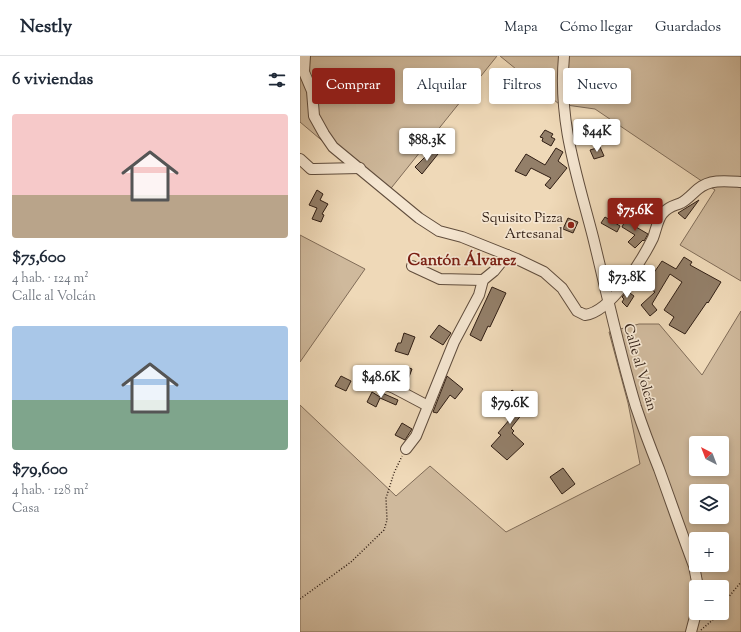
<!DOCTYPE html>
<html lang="es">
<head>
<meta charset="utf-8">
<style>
  :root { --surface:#fff; --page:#f6f6f7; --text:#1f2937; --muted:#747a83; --line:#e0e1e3; --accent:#8f2418 }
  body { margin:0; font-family:"Sorts Mill Goudy",serif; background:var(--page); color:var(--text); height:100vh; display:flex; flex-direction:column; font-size:15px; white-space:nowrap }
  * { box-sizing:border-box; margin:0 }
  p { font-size:13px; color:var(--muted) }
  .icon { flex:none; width:22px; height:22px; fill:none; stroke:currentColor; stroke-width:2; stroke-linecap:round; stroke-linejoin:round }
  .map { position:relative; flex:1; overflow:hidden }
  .sheet { display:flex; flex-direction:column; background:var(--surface); width:300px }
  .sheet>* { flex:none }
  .top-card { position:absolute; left:12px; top:12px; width:369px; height:36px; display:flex; gap:8px }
  .needle { width:26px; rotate:318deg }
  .tools { position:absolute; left:389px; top:380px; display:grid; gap:8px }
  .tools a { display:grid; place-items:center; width:40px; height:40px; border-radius:4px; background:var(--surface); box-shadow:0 2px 6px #0003; font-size:20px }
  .price { position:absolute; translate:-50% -34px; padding:0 9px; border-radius:4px; background:#fff; color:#222; font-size:13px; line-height:26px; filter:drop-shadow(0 1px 2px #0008) }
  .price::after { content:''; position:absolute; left:50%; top:24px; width:12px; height:9px; margin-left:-6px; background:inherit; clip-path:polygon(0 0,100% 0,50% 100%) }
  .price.active { background:var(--accent); color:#fff }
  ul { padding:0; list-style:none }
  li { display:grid; align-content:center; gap:8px; height:212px; padding:0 12px }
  li span { display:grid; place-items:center; height:124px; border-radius:4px; color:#555 }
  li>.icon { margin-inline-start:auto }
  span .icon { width:72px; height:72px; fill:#fffc; stroke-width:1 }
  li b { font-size:17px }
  h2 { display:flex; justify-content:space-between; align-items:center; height:48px; padding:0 12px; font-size:17px }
  .chip { padding:0 14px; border-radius:4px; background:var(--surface); box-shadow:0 2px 6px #0003; font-size:14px; line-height:36px }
  .chip.active { background:var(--accent); color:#fff }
  header { display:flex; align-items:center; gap:24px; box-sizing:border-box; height:56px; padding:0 20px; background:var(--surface); border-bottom:1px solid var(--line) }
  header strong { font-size:19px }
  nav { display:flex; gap:22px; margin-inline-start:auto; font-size:14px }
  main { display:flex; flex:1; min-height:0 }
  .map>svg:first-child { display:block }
  .green { fill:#cfb99c; stroke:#806c58; fill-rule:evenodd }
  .building { fill:#937f69; stroke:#301e14 }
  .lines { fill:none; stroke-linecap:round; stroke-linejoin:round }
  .minor-casing { stroke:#604d3d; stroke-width:12 }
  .path { stroke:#301e14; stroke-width:1.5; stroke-dasharray:1 2; stroke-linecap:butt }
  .minor { stroke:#f5e6d1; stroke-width:10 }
  .poi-dot { fill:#8f2418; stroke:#f5e6d1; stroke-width:1.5 }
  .labels { text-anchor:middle; stroke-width:3.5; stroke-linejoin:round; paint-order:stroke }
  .poi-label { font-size:14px; fill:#301e14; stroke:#f5e6d1; text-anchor:end }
  .street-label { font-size:14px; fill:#301e14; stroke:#f5e6d1 }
  .quarter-label { font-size:16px; font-weight:bold; fill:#7a1f14; stroke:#f5e6d1 }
</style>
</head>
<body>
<header>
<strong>Nestly</strong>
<nav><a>Mapa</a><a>Cómo llegar</a><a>Guardados</a></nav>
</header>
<main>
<section class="sheet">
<h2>6 viviendas<svg class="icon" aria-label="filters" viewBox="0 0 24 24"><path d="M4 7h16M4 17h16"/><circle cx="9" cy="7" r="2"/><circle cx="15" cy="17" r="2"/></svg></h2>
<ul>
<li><span style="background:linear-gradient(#f6c9c9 65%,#b9a48a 0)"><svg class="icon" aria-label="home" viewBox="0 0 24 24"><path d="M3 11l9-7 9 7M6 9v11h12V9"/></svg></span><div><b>$75,600</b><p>4 hab. · 124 m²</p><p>Calle al Volcán</p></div></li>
<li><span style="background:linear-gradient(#a9c7e8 60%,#7fa58c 0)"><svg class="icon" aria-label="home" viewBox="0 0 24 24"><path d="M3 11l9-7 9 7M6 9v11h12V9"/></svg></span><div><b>$79,600</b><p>4 hab. · 128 m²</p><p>Casa</p></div></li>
</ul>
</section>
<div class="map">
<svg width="441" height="576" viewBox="0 0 441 576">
  <rect width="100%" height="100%" fill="#efd9b8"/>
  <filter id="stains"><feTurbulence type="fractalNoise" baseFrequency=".005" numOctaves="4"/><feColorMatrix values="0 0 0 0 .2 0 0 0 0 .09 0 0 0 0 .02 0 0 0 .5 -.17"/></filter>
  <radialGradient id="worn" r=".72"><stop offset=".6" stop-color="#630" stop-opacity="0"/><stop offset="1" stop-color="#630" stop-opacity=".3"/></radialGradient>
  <g class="green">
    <path d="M 0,0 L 197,0 L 88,136 L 45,104 L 0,66 Z"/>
    <path d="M 200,0 L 441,0 L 441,225 L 380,189 L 415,134 L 295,53 L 259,48 Z"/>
    <path d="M 0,179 L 65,213 L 0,306 Z"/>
    <path d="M 441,255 L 441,576 L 0,576 L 0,349 L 96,440 L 130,410 L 206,476 L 340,408 L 328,347 L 309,276 L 339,268 L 359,268 L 402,319 ZM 396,387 L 422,387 L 422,413 L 396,413 ZM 396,435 L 422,435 L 422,461 L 396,461 ZM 396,483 L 422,483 L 422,509 L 396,509 ZM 396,531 L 422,531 L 422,557 L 396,557 Z"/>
  </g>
  <g class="building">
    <path d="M 245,74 L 253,78 L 251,81 L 255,83 L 251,90 L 242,85 L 243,82 L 240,81 Z"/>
    <path d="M 300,91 L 304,100 L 294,103 L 290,94 Z"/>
    <path d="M 256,92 L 263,96 L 258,105 L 267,112 L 250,133 L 245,129 L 251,122 L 231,112 L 226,120 L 215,115 L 226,98 L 245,109 Z"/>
    <path d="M 133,93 L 138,98 L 122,118 L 115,111 Z"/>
    <path d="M 17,134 L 23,138 L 20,144 L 28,148 L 22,158 L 24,159 L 21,166 L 12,163 L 17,152 L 9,149 Z"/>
    <path d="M 399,144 L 385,163 L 378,157 Z"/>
    <path d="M 305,161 L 320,170 L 317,176 L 301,167 Z"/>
    <path d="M 327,161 L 338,168 L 336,171 L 348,178 L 344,185 L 343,184 L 335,192 L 328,186 L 335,179 L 322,171 Z"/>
    <path d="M 268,162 L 278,166 L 273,177 L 263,173 Z"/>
    <path d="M 384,201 L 392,206 L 390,209 L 421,226 L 408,247 L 407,246 L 385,278 L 369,269 L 374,261 L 364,254 L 382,226 L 370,218 L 352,248 L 357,254 L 350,260 L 341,249 L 355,236 L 341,227 L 348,216 L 353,218 L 362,205 L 376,213 Z"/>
    <path d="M 192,231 L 206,237 L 190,271 L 188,270 L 181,285 L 170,279 Z"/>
    <path d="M 327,235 L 334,240 L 327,251 L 322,246 L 324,243 L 322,241 Z"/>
    <path d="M 139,269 L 151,277 L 143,289 L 130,281 Z"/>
    <path d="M 104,277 L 115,281 L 108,299 L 95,295 L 98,287 L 101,287 Z"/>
    <path d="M 107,311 L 112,313 L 106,329 L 100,327 Z"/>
    <path d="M 41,320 L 51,325 L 46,335 L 35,330 Z"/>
    <path d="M 147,320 L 163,333 L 155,343 L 150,339 L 137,357 L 133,356 Z"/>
    <path d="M 212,334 L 230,348 L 211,372 L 214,375 L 212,377 L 224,388 L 207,404 L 191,390 L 201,379 L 198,377 L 210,363 L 197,352 Z"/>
    <path d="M 72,336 L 80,341 L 82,337 L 98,344 L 96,349 L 80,342 L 76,351 L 67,346 Z"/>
    <path d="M 102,367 L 112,373 L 105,384 L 95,379 Z"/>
    <path d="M 263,412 L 275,428 L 262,438 L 250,421 Z"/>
  </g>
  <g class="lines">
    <defs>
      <g id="minor">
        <path d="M 5,0 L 4,16 L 12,35 L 14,60 L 24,78 L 33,91 L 119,162 L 139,175 L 162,181 L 217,203 L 244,216 L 262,232 L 277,255 L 285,259 C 311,256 342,204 353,182 C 356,174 358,162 363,157 C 369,150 374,150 381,147 C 387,144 393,137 398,133 C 410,123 426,125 441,126"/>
        <path d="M 264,0 C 258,66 277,119 293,181 C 307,238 319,295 336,351 C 343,372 351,393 359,413 C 371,446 382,478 394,510 L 398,531"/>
        <path d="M 0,103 L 11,113 L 14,113 L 60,112"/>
        <path d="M 112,210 L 140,223 L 183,224"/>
        <path d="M 69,322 L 94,332 L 128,350"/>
        <path d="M 106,393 L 116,380 L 154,286 L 179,239 L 183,224 L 194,215 L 207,199"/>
        <path d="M 391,576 L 396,557"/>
      </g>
    </defs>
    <use href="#minor" class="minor-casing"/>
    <g class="path">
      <path d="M 0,543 L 51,506 L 84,474 L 87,464 L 86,442 L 94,417 L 102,400"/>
      <path d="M 422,549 L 441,526"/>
      <path d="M 401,574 L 416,561 L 417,557"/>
    </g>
    <use href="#minor" class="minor"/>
  </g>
  <circle class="poi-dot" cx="271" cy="169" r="4"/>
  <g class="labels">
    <g class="poi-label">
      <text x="263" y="166">Squisito Pizza<tspan x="263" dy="16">Artesanal</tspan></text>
    </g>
    <g class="street-label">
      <text transform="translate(341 311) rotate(74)" y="5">Calle al Volcán</text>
    </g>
    <g class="quarter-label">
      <text x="162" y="209">Cantón Álvarez</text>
    </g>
  </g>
  <rect width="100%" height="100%" filter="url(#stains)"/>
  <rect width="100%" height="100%" fill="url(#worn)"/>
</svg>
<div class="tools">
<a><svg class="needle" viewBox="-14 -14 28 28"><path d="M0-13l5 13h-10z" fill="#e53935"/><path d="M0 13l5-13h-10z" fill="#747a83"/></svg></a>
<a><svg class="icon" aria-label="layers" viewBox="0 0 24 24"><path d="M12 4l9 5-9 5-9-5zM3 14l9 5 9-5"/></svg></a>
<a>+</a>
<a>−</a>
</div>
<b class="price" style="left:297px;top:97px">$44K</b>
<b class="price" style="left:127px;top:106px">$88.3K</b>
<b class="price active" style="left:335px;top:176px">$75.6K</b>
<b class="price" style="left:327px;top:243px">$73.8K</b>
<b class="price" style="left:81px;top:343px">$48.6K</b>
<b class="price" style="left:210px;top:369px">$79.6K</b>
<div class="top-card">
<a class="chip active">Comprar</a>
<a class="chip">Alquilar</a>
<a class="chip">Filtros</a>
<a class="chip">Nuevo</a>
</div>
</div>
</main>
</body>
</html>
